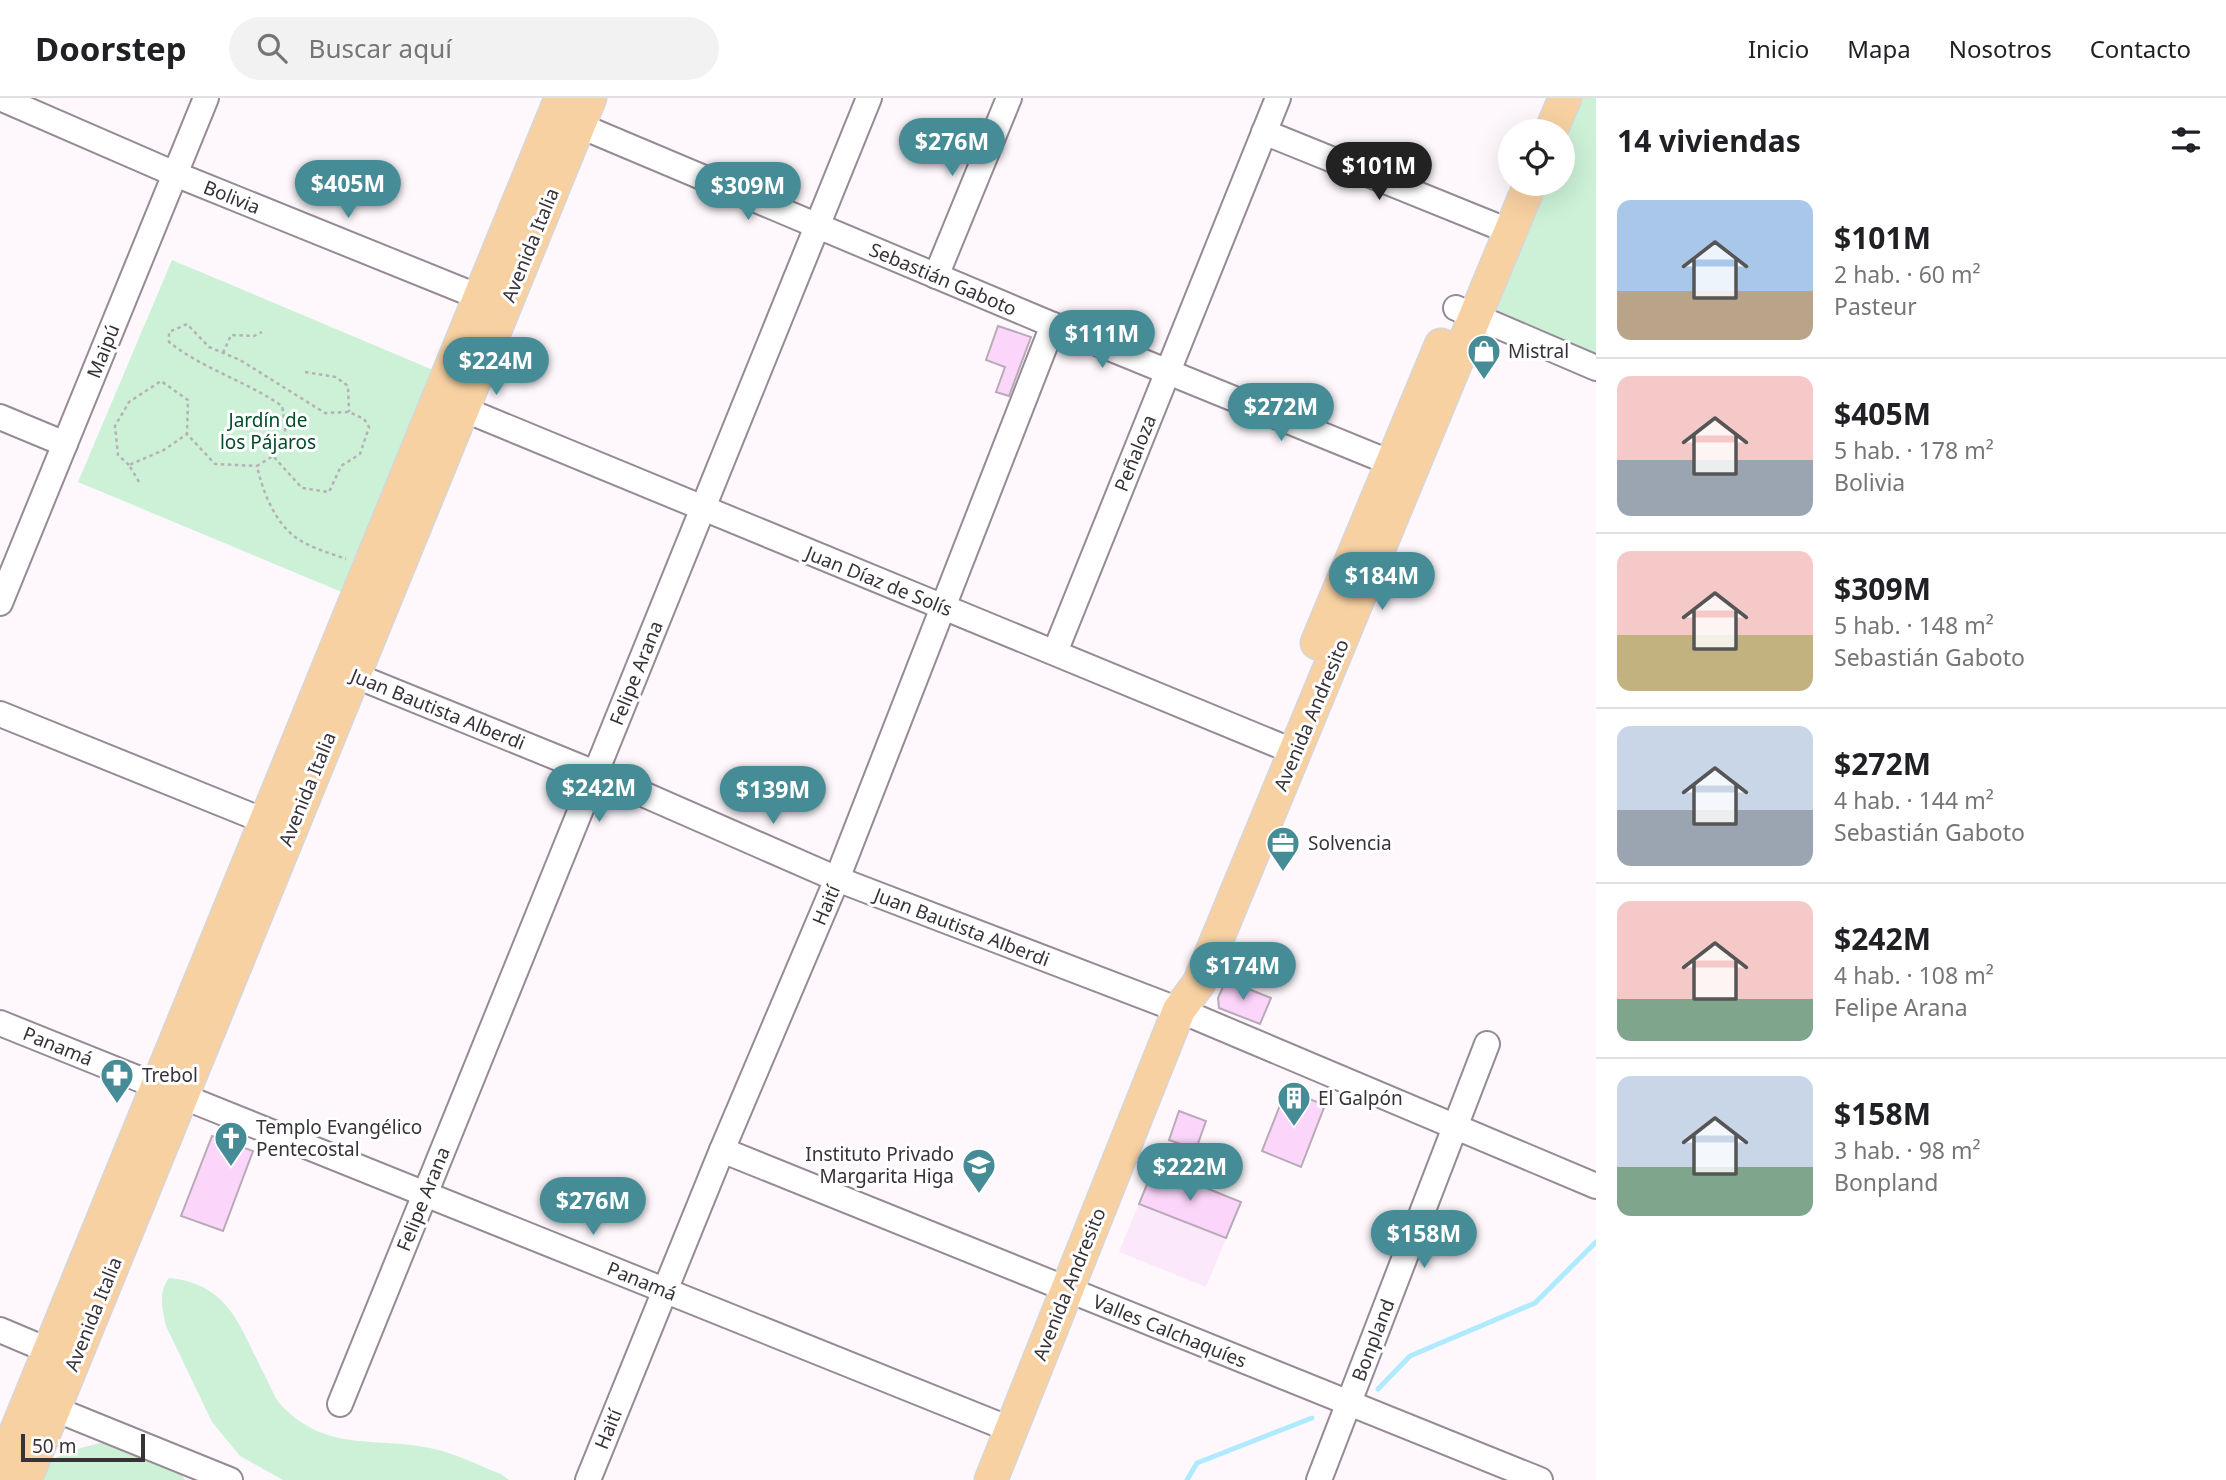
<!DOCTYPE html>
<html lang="es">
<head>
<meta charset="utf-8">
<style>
  :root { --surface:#fff; --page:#f2f2f2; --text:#202124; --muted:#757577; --line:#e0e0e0; --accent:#468c96 }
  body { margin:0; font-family:"Noto Sans",sans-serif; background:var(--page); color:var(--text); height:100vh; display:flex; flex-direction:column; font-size:26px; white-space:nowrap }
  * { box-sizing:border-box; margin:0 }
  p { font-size:23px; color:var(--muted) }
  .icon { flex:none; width:38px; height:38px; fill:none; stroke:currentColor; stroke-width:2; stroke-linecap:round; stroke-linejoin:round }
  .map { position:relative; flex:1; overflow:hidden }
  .details { display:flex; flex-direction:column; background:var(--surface); width:630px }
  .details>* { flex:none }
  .tools { position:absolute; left:1498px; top:21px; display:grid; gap:14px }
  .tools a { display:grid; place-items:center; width:77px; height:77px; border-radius:50%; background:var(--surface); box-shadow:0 7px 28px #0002; font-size:35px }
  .scale { position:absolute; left:21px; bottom:18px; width:124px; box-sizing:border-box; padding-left:7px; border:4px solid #373237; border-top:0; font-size:19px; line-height:24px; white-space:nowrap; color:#373237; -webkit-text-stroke:5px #fff; paint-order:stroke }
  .price { position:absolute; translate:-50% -60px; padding:0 16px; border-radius:24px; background:var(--accent); color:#fff; font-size:23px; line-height:46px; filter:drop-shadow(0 2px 4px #0008) }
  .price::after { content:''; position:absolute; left:50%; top:42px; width:21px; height:16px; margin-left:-10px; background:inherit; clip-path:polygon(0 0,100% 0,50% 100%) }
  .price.active { background:#222; color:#fff }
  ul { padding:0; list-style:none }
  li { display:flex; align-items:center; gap:21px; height:175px; padding:0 21px }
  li+li { border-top:2px solid var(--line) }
  li span { display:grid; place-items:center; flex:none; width:196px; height:140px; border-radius:14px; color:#555 }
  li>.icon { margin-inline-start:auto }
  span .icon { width:84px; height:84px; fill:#fffc; stroke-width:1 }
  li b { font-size:30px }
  h2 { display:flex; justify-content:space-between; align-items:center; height:84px; padding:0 21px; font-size:30px }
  header { display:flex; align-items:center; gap:42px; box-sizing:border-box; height:98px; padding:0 35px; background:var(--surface); border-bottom:2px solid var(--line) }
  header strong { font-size:33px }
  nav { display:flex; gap:38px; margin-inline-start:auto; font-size:24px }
  .search { width:490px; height:63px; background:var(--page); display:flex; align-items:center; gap:18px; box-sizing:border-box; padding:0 24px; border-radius:38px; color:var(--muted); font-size:26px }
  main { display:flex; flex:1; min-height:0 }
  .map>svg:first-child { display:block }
  .built { fill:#fce8fb }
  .green { fill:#ccf1d7 }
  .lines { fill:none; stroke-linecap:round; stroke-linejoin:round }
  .stream { stroke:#afeafe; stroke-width:5 }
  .building { fill:#fcd5fa; stroke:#b8abb7; stroke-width:2 }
  .minor-casing { stroke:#968a95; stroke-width:28 }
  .major-casing { stroke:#d7d6d7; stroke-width:35 }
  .path { stroke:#b6b1b6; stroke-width:2.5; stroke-dasharray:3.5 3.5; stroke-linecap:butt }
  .minor { stroke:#fff; stroke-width:24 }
  .major { stroke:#f8d1a2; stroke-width:32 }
  .labels { text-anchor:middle; stroke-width:6; stroke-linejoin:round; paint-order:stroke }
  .street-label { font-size:19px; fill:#373237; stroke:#fff }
  .poi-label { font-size:19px; fill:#373237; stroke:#fff; text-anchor:start }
  .park-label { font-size:19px; fill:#004b28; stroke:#fff }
</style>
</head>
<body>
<header>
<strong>Doorstep</strong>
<div class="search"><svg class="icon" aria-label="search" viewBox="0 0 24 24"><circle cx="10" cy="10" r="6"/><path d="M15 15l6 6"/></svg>Buscar aquí</div>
<nav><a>Inicio</a><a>Mapa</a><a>Nosotros</a><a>Contacto</a></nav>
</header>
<main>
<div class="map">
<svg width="1596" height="1382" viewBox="0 0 1596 1382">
  <rect width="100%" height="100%" fill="#fef8fd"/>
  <path class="built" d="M 1154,1069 L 1241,1104 L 1206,1189 L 1119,1154 Z"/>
  <g class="green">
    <path d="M 1570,0 L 1596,0 L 1596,261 L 1482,215 L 1535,86 L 1563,86 L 1563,33 Z"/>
    <path d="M 172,162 L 438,274 L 344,495 L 78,384 Z"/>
    <path d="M 169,1180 C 232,1186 241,1233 266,1280 C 271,1289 275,1301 282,1308 C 330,1358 383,1336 442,1353 C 461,1358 482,1369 501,1376 L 509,1382 L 283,1382 L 240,1358 L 212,1324 L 166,1228 C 162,1211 158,1194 169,1180 Z"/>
    <path d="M 124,1341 L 168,1356 L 185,1382 L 21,1382 C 52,1357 85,1346 124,1341 Z"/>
  </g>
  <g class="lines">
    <g class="stream">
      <path d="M 1378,1291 L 1410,1258 L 1535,1205 L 1596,1144"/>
      <path d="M 1187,1382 L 1197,1365 L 1312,1320"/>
    </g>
  </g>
  <g class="building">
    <path d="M 998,228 L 1031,239 L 1009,298 L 996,294 L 1005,269 L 986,262 Z"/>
    <path d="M 1226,882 L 1271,900 L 1260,926 L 1219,910 L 1218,900 Z"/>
    <path d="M 1286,992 L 1325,1007 L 1301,1069 L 1262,1053 Z"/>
    <path d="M 1179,1013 L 1206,1023 L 1196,1051 L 1169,1042 Z"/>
    <path d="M 212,1038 L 253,1053 L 223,1133 L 181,1118 Z"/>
    <path d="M 1154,1069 L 1241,1104 L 1226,1140 L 1139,1106 Z"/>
  </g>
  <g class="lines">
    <defs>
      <g id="minor">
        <path d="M 0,0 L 175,76 L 494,205"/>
        <path d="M 564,21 L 1053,227 L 1406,371"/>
        <path d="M 1264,34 L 1511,134"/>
        <path d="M 936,178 L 1009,0"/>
        <path d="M 1456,210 L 1596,270"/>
        <path d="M 463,311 L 1295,654"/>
        <path d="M 0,319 L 65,346"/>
        <path d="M 0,505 L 206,0"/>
        <path d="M 1055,554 L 1278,0"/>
        <path d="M 339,571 L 595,675 L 837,781 L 1179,912 L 1596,1088"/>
        <path d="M 0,616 L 282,730"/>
        <path d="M 0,925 L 1012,1332"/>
        <path d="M 722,1052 L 1540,1382"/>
        <path d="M 0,1232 L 64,1259"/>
        <path d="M 40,1305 L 230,1382"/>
        <path d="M 340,1306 L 869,0"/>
        <path d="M 588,1382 L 722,1052 L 837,781 L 1053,227"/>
        <path d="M 1319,1382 L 1487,946"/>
      </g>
      <g id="major">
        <path d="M 1551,33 L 1565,0"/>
        <path d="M 1317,545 L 1441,247"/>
        <path d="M 0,1373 L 561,0"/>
        <path d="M 25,1382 L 590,0"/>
        <path d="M 991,1382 L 1179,912 L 1199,885 L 1530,86"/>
      </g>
    </defs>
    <use href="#minor" class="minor-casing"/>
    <use href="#major" class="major-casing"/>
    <g class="path">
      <path d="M 223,255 L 231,237 L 254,238 L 262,234"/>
      <path d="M 305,274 L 336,279 L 348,288 L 349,314"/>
      <path d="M 273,358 C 289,343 286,328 282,308 C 246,283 203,271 169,244 L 169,234 L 187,226 L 209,249 L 240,262 L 325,315 L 349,314 L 364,321 L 369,329 L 360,356 L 341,368 L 329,394 L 302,390 L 273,358 L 257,368 C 263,395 277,432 305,445 C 318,452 332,456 346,461"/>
      <path d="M 129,367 L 118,357 L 115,328 L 129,304 L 161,283 L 188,302 L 187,336 L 215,366 L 257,368"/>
      <path d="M 139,384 L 129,367 L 164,352 L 187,336"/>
    </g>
    <use href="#minor" class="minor"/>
    <use href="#major" class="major"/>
  </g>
  <defs>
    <symbol id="shop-pin" viewBox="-11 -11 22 30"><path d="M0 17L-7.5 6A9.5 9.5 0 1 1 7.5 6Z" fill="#468c96" stroke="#fff"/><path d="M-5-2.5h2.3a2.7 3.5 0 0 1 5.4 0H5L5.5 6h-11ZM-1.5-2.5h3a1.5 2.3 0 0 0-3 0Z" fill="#fff"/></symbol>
    <symbol id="office-pin" viewBox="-11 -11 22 30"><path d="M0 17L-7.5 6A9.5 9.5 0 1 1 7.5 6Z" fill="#468c96" stroke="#fff"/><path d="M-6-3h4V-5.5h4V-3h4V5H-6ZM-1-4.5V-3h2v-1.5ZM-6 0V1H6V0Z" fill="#fff"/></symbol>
    <symbol id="pharmacy-pin" viewBox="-11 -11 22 30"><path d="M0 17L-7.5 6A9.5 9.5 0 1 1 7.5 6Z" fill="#468c96" stroke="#fff"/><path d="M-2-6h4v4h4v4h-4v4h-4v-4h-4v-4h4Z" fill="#fff"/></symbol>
    <symbol id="building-pin" viewBox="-11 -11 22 30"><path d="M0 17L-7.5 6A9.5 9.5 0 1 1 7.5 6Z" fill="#468c96" stroke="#fff"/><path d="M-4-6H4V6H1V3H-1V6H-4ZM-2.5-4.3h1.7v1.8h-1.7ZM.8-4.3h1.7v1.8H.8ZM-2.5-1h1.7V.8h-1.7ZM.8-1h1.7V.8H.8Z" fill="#fff"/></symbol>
    <symbol id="church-pin" viewBox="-11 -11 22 30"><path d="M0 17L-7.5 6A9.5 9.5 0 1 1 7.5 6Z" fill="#468c96" stroke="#fff"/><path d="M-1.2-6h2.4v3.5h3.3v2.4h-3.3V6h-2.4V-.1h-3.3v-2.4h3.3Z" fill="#fff"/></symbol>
    <symbol id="school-pin" viewBox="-11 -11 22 30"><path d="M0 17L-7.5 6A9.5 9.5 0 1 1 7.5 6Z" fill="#468c96" stroke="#fff"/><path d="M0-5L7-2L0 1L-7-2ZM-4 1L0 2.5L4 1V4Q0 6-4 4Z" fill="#fff"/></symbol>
  </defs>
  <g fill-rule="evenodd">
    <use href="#shop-pin" x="1465" y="234" width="38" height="52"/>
    <use href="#office-pin" x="1264" y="726" width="38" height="52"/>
    <use href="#pharmacy-pin" x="98" y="958" width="38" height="52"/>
    <use href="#building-pin" x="1275" y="981" width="38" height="52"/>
    <use href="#church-pin" x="212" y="1021" width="38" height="52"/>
    <use href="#school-pin" x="960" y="1048" width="38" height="52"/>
  </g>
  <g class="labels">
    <g class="street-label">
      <text transform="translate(232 99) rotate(22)" y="7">Bolivia</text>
      <text transform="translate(530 147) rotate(-68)" y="7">Avenida Italia</text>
      <text transform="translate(943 181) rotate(23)" y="7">Sebastián Gaboto</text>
      <text transform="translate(103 253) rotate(-68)" y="7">Maipú</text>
      <text transform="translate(1135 355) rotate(-68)" y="7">Peñaloza</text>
      <text transform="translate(879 483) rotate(22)" y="7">Juan Díaz de Solís</text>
      <text transform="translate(636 575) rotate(-68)" y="7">Felipe Arana</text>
      <text transform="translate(438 611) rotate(22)" y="7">Juan Bautista Alberdi</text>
      <text transform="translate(1311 617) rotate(-67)" y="7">Avenida Andresito</text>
      <text transform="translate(307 691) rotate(-68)" y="7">Avenida Italia</text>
      <text transform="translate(826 807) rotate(-67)" y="7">Haití</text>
      <text transform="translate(962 829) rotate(21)" y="7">Juan Bautista Alberdi</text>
      <text transform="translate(58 948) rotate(22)" y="7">Panamá</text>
      <text transform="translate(423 1101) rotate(-68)" y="7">Felipe Arana</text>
      <text transform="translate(642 1183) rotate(22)" y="7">Panamá</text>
      <text transform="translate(1069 1186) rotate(-68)" y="7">Avenida Andresito</text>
      <text transform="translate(93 1216) rotate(-68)" y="7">Avenida Italia</text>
      <text transform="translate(1170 1233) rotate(22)" y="7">Valles Calchaquíes</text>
      <text transform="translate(1373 1242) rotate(-69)" y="7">Bonpland</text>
      <text transform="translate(608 1331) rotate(-68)" y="7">Haití</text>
    </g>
    <g class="poi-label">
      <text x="1508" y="260">Mistral</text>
      <text x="1308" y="752">Solvencia</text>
      <text x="142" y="984">Trebol</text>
      <text x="1318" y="1007">El Galpón</text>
      <text x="256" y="1036">Templo Evangélico<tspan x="256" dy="22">Pentecostal</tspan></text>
      <text x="954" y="1063" text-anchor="end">Instituto Privado<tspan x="954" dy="22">Margarita Higa</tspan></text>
    </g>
    <g class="park-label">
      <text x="268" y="329">Jardín de<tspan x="268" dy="22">los Pájaros</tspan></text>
    </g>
  </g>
</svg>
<div class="tools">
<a><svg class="icon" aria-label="locate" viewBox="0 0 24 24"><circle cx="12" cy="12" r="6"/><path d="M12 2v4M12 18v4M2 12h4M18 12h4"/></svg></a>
</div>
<div class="scale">50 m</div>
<b class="price" style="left:952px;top:80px">$276M</b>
<b class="price active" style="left:1379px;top:104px">$101M</b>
<b class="price" style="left:348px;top:122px">$405M</b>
<b class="price" style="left:748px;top:124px">$309M</b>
<b class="price" style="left:1102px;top:272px">$111M</b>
<b class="price" style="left:496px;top:299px">$224M</b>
<b class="price" style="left:1281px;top:345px">$272M</b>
<b class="price" style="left:1382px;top:514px">$184M</b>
<b class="price" style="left:599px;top:726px">$242M</b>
<b class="price" style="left:773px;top:728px">$139M</b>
<b class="price" style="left:1243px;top:904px">$174M</b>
<b class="price" style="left:1190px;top:1105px">$222M</b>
<b class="price" style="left:593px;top:1139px">$276M</b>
<b class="price" style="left:1424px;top:1172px">$158M</b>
</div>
<section class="details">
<h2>14 viviendas<svg class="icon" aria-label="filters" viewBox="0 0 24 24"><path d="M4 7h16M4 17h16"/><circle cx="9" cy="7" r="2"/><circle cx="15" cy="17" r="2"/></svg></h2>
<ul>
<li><span style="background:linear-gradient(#a9c7e8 65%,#b9a48a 0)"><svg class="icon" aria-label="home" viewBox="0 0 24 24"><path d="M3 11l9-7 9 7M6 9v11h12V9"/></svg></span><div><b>$101M</b><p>2 hab. · 60 m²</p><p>Pasteur</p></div></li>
<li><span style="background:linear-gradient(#f6c9c9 60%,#9aa5b1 0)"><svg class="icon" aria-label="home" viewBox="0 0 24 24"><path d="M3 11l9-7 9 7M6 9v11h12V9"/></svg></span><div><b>$405M</b><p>5 hab. · 178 m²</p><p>Bolivia</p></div></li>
<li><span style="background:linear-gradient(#f6c9c9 60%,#c2b280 0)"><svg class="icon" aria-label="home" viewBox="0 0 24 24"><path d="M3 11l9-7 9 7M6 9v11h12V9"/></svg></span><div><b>$309M</b><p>5 hab. · 148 m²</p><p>Sebastián Gaboto</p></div></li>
<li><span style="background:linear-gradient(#c9d6e8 60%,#9aa5b1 0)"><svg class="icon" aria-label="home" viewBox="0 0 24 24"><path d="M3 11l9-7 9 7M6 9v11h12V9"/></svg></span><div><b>$272M</b><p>4 hab. · 144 m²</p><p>Sebastián Gaboto</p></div></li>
<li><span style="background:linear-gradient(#f6c9c9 70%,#7fa58c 0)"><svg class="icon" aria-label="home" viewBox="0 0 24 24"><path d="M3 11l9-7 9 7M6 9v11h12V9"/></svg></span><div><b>$242M</b><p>4 hab. · 108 m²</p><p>Felipe Arana</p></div></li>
<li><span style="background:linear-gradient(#c9d6e8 65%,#7fa58c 0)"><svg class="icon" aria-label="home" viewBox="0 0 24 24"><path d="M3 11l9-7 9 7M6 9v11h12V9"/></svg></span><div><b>$158M</b><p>3 hab. · 98 m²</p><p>Bonpland</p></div></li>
</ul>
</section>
</main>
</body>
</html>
